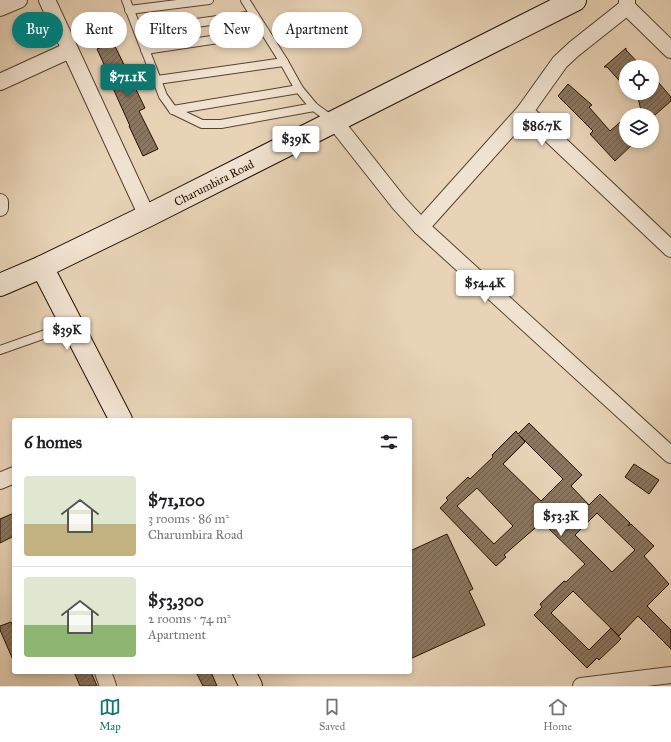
<!DOCTYPE html>
<html lang="en">
<head>
<meta charset="utf-8">
<style>
  :root { --surface:#fff; --page:#f2f2f2; --text:#202124; --muted:#757577; --line:#e0e0e0; --accent:#0f766e }
  body { margin:0; font-family:"IM FELL Great Primer",serif; background:var(--page); color:var(--text); height:100vh; display:flex; flex-direction:column; font-size:15px; white-space:nowrap }
  * { box-sizing:border-box; margin:0 }
  p { font-size:13px; color:var(--muted) }
  .icon { flex:none; width:22px; height:22px; fill:none; stroke:currentColor; stroke-width:2; stroke-linecap:round; stroke-linejoin:round }
  .map { position:relative; flex:1; overflow:hidden }
  .side { position:absolute; left:12px; top:418px; width:400px; height:256px; display:flex; flex-direction:column; background:var(--surface); border-radius:4px; box-shadow:0 2px 6px #0003 }
  .side>* { flex:none }
  .banner { position:absolute; left:12px; top:12px; width:400px; height:36px; display:flex; gap:8px }
  .tools { position:absolute; left:619px; top:60px; display:grid; gap:8px }
  .tools a { display:grid; place-items:center; width:40px; height:40px; border-radius:50%; background:var(--surface); box-shadow:0 2px 6px #0003; font-size:20px }
  .price { position:absolute; translate:-50% -34px; padding:0 9px; border-radius:4px; background:#fff; color:#222; font-size:13px; line-height:26px; filter:drop-shadow(0 1px 2px #0008) }
  .price::after { content:''; position:absolute; left:50%; top:24px; width:12px; height:9px; margin-left:-6px; background:inherit; clip-path:polygon(0 0,100% 0,50% 100%) }
  .price.on { background:var(--accent); color:#fff }
  ul { padding:0; list-style:none }
  li { display:flex; align-items:center; gap:12px; height:100px; padding:0 12px }
  li+li { border-top:1px solid var(--line) }
  li span { display:grid; place-items:center; flex:none; width:112px; height:80px; border-radius:4px; color:#555 }
  li>.icon { margin-inline-start:auto }
  span .icon { width:48px; height:48px; fill:#fffc; stroke-width:1 }
  li b { font-size:17px }
  h2 { display:flex; justify-content:space-between; align-items:center; height:48px; padding:0 12px; font-size:17px }
  .chip { padding:0 14px; border-radius:18px; background:var(--surface); box-shadow:0 2px 6px #0003; font-size:14px; line-height:36px }
  .chip.on { background:var(--accent); color:#fff }
  .tabs { display:flex; justify-content:space-around; align-items:center; height:56px; border-top:1px solid var(--line); background:var(--surface); font-size:11px; color:var(--muted) }
  .tabs a { display:grid; justify-items:center; gap:2px }
  .tabs .on { color:var(--accent) }
  .map>svg:first-child { display:block }
  .building { fill:url(#building-hatch); stroke:#241102; fill-rule:evenodd }
  .lines { fill:none; stroke-linecap:round; stroke-linejoin:round }
  .lane-casing { stroke:#55422f; stroke-width:10 }
  .street-casing { stroke:#55422f; stroke-width:18 }
  .secondary-casing { stroke:#241102; stroke-width:24 }
  .lane { stroke:#f0e2d0; stroke-width:8 }
  .street { stroke:#f0e2d0; stroke-width:16 }
  .secondary { stroke:#f0e2d0; stroke-width:22 }
  .labels { text-anchor:middle; stroke-width:4; stroke-linejoin:round; paint-order:stroke }
  .street-label { font-size:12px; fill:#241102; stroke:#f0e2d0 }
</style>
</head>
<body>
<div class="map">
<svg width="671" height="686" viewBox="0 0 671 686">
  <defs>
    <pattern id="building-hatch" width="6" height="6" patternUnits="userSpaceOnUse"><rect width="6" height="6" fill="#8a7660"/><path d="M-1 1l2-2M0 6l6-6M5 7l2-2" fill="none" stroke="#715f4d"/></pattern>
  </defs>
  <rect width="100%" height="100%" fill="#e8d3b7"/>
  <filter id="stains"><feTurbulence type="fractalNoise" baseFrequency=".005" numOctaves="4"/><feColorMatrix values="0 0 0 0 .2 0 0 0 0 .09 0 0 0 0 .02 0 0 0 .5 -.17"/></filter>
  <radialGradient id="worn" r=".72"><stop offset=".6" stop-color="#630" stop-opacity="0"/><stop offset="1" stop-color="#630" stop-opacity=".3"/></radialGradient>
  <g class="building">
    <path d="M 113,42 L 145,108 L 139,111 L 158,149 L 143,156 L 129,126 L 130,126 L 112,86 L 114,86 L 97,49 Z"/>
    <path d="M 626,48 L 626,50 L 642,67 L 626,67 L 626,88 L 607,67 L 604,67 Z"/>
    <path d="M 652,75 L 671,97 L 671,101 L 655,115 L 642,115 L 637,93 L 652,93 Z"/>
    <path d="M 568,84 L 592,105 L 589,107 L 610,131 L 626,117 L 626,141 L 636,141 L 615,161 L 590,134 L 593,131 L 558,96 Z"/>
    <path d="M 529,423 L 582,475 L 571,486 L 589,505 L 600,494 L 630,523 L 628,526 L 631,524 L 654,546 L 644,556 L 669,584 L 647,606 L 671,630 L 671,649 L 638,616 L 619,636 L 573,591 L 551,613 L 589,650 L 611,628 L 621,639 L 599,660 L 597,658 L 587,668 L 534,615 L 542,607 L 540,604 L 564,581 L 566,582 L 585,564 L 542,522 L 504,555 L 506,557 L 496,566 L 440,508 L 448,500 L 446,498 L 468,477 L 470,479 L 493,457 L 492,455 L 516,431 L 518,434 ZM 519,435 L 563,479 L 541,501 L 503,464 L 525,442 ZM 477,488 L 513,526 L 494,544 L 457,506 ZM 597,513 L 635,550 L 612,572 L 575,535 Z"/>
    <path d="M 634,464 L 659,480 L 649,494 L 625,477 Z"/>
    <path d="M 14,513 L 14,536 L 0,543 L 0,519 Z"/>
    <path d="M 447,534 L 473,589 L 469,591 L 485,625 L 410,659 L 410,551 Z"/>
    <path d="M 11,622 L 14,629 L 14,662 L 0,630 L 0,626 Z"/>
    <path d="M 74,672 L 91,672 L 97,686 L 80,686 Z"/>
    <path d="M 196,672 L 211,672 L 217,686 L 203,686 Z"/>
  </g>
  <g class="lines">
    <defs>
      <g id="lane">
        <path d="M 126,0 L 163,96 L 173,110 L 202,124 L 221,124 L 314,107"/>
        <path d="M 245,0 L 284,62 L 299,89 L 314,107 L 332,120"/>
        <path d="M 129,10 L 209,0"/>
        <path d="M 138,31 L 254,15"/>
        <path d="M 145,50 L 265,32"/>
        <path d="M 157,80 L 284,62"/>
        <path d="M 173,110 L 299,89"/>
        <path d="M 0,350 L 71,325"/>
      </g>
      <g id="street">
        <path d="M 47,0 L 147,216"/>
        <path d="M 627,7 L 671,50"/>
        <path d="M 0,8 L 19,0"/>
        <path d="M 0,82 L 70,50"/>
        <path d="M 525,111 L 560,62 L 574,49 L 627,7 L 627,0"/>
        <path d="M 335,122 L 399,203 L 421,227 L 671,455"/>
        <path d="M 0,202 L 0,208"/>
        <path d="M 421,227 L 525,111 L 671,249"/>
        <path d="M 0,481 L 14,475"/>
        <path d="M 103,672 L 108,686"/>
        <path d="M 581,686 L 671,675"/>
      </g>
      <g id="secondary">
        <path d="M 42,267 L 121,420"/>
        <path d="M 0,285 L 42,267 L 147,216 L 575,0"/>
        <path d="M 244,672 L 251,686"/>
      </g>
    </defs>
    <use href="#lane" class="lane-casing"/>
    <use href="#street" class="street-casing"/>
    <use href="#secondary" class="secondary-casing"/>
    <use href="#lane" class="lane"/>
    <use href="#street" class="street"/>
    <use href="#secondary" class="secondary"/>
  </g>
  <g class="labels">
    <g class="street-label">
      <text transform="translate(214 183) rotate(-27)" y="4">Charumbira Road</text>
    </g>
  </g>
  <rect width="100%" height="100%" filter="url(#stains)"/>
  <rect width="100%" height="100%" fill="url(#worn)"/>
</svg>
<div class="tools">
<a><svg class="icon" aria-label="locate" viewBox="0 0 24 24"><circle cx="12" cy="12" r="6"/><path d="M12 2v4M12 18v4M2 12h4M18 12h4"/></svg></a>
<a><svg class="icon" aria-label="layers" viewBox="0 0 24 24"><path d="M12 4l9 5-9 5-9-5zM3 14l9 5 9-5"/></svg></a>
</div>
<b class="price on" style="left:128px;top:98px">$71.1K</b>
<b class="price" style="left:542px;top:147px">$86.7K</b>
<b class="price" style="left:296px;top:160px">$39K</b>
<b class="price" style="left:485px;top:304px">$54.4K</b>
<b class="price" style="left:67px;top:351px">$39K</b>
<b class="price" style="left:561px;top:537px">$53.3K</b>
<div class="banner">
<a class="chip on">Buy</a>
<a class="chip">Rent</a>
<a class="chip">Filters</a>
<a class="chip">New</a>
<a class="chip">Apartment</a>
</div>
<section class="side">
<h2>6 homes<svg class="icon" aria-label="filters" viewBox="0 0 24 24"><path d="M4 7h16M4 17h16"/><circle cx="9" cy="7" r="2"/><circle cx="15" cy="17" r="2"/></svg></h2>
<ul>
<li><span style="background:linear-gradient(#dfe7d0 60%,#c2b280 0)"><svg class="icon" aria-label="home" viewBox="0 0 24 24"><path d="M3 11l9-7 9 7M6 9v11h12V9"/></svg></span><div><b>$71,100</b><p>3 rooms · 86 m²</p><p>Charumbira Road</p></div></li>
<li><span style="background:linear-gradient(#dfe7d0 60%,#8fb573 0)"><svg class="icon" aria-label="home" viewBox="0 0 24 24"><path d="M3 11l9-7 9 7M6 9v11h12V9"/></svg></span><div><b>$53,300</b><p>2 rooms · 74 m²</p><p>Apartment</p></div></li>
</ul>
</section>
</div>
<nav class="tabs">
<a class="on"><svg class="icon" aria-label="map" viewBox="0 0 24 24"><path d="M3 6l6-2 6 2 6-2v14l-6 2-6-2-6 2zM9 4v14M15 6v14"/></svg>Map</a>
<a><svg class="icon" aria-label="saved" viewBox="0 0 24 24"><path d="M7 4h10v16l-5-4-5 4z"/></svg>Saved</a>
<a><svg class="icon" aria-label="home" viewBox="0 0 24 24"><path d="M3 11l9-7 9 7M6 9v11h12V9"/></svg>Home</a>
</nav>
</body>
</html>
